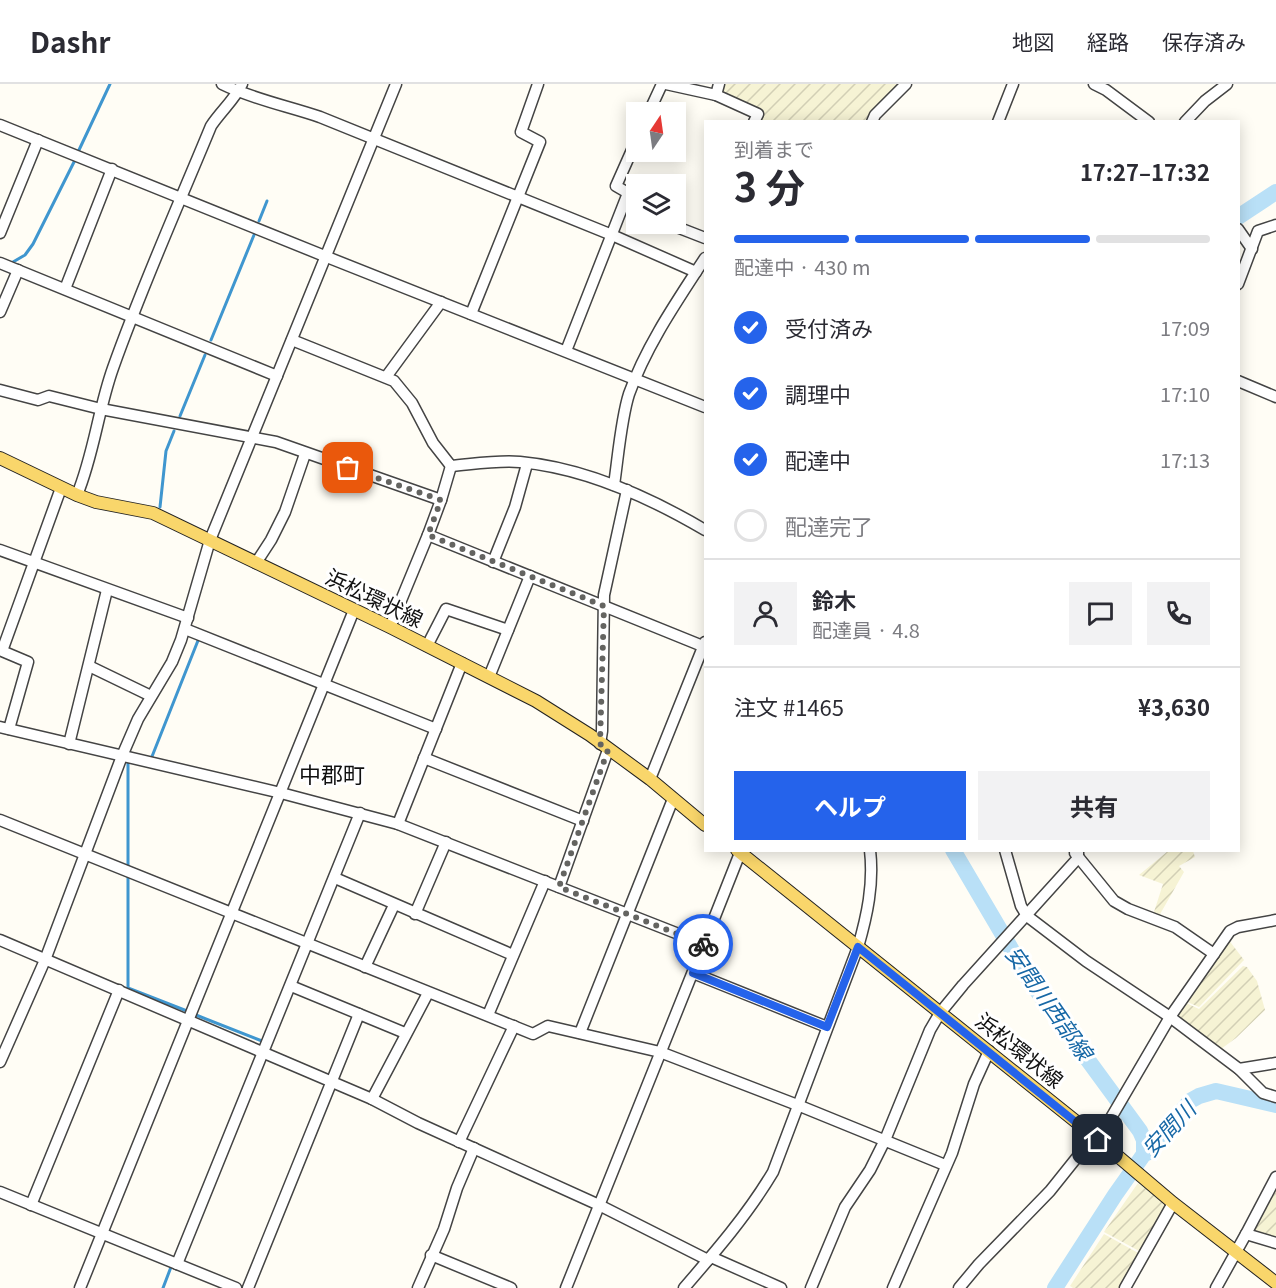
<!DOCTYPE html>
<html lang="ja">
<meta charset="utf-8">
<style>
:root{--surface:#fff;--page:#f2f2f3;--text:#2b2b33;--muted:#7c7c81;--line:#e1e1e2;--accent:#2563eb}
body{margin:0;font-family:Georgia,"Noto Sans JP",serif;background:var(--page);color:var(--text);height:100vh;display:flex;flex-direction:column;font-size:22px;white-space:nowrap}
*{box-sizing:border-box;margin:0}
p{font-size:20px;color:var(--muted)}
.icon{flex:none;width:33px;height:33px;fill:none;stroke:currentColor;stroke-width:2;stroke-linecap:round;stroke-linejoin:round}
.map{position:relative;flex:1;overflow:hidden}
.sheet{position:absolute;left:704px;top:36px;width:536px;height:732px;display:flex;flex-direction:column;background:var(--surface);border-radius:0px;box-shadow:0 3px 15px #0003}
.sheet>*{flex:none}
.needle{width:39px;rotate:13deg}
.controls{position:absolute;left:626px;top:18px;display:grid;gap:12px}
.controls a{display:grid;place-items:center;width:60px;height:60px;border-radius:0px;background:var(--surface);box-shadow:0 3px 15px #0003;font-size:30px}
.pin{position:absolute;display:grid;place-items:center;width:51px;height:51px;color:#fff;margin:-26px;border-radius:12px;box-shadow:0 3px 9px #0006}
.courier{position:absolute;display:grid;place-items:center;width:60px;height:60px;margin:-30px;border:4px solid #2563eb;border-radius:50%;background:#fff;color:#222;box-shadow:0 2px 8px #0007}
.overview em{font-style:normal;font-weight:700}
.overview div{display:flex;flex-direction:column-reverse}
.overview{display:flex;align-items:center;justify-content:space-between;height:102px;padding:0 30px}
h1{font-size:39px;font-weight:700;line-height:45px}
.bar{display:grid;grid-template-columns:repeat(4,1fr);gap:9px 6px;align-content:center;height:72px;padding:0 30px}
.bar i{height:8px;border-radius:4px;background:var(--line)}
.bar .active{background:var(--accent)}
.bar p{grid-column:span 4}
.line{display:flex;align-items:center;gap:15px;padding:0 30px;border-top:2px solid var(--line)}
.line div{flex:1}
.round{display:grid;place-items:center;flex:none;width:63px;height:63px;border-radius:0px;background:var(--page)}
ol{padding:0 30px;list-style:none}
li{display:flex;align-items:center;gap:18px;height:66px}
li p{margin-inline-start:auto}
li .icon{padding:6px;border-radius:50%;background:var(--accent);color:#fff;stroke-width:4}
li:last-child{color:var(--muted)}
li i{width:33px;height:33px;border:3px solid var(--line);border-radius:50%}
.cta{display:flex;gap:12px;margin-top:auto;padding:12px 30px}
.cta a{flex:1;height:69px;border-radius:0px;background:var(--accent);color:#fff;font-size:24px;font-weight:700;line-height:69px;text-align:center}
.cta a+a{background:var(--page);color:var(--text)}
header{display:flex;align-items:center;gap:36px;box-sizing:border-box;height:84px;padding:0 30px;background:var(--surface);border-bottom:2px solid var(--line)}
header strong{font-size:28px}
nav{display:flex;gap:33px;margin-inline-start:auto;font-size:21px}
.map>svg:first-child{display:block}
.farmland{fill:url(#farmland-furrows)}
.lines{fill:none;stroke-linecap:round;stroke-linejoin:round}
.stream{stroke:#3f96cf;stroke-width:3}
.river{stroke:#b9e0f7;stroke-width:16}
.minor-casing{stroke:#444;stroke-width:13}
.major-casing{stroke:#222;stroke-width:14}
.minor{stroke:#fff;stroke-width:10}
.major{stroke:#f9d66b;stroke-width:12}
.done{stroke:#646461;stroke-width:6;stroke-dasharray:0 10.8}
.route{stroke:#2563eb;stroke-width:8}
.labels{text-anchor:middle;stroke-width:6;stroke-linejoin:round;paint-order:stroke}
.street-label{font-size:21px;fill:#111;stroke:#fff}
.neighbourhood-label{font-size:22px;fill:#111;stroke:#fff}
.water-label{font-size:22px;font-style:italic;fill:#1768a6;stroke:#fff}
</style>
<header>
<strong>Dashr</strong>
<nav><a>地図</a><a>経路</a><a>保存済み</a></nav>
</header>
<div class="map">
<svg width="1276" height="1204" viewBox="0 0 1276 1204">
<defs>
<pattern id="farmland-furrows" width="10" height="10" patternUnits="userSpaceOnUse" patternTransform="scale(1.5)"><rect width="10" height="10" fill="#f6f3d4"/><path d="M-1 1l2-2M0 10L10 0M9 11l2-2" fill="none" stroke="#d2cfb5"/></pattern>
</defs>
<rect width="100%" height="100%" fill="#fffdf5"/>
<g class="farmland">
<path d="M 723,0 L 904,0 L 872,37 L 760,37 L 764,28 L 721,9 Z"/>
<path d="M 1168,767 L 1193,767 L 1195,773 L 1179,782 L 1184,788 L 1159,832 L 1153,831 L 1163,800 L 1139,791 Z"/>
<path d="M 1228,855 L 1244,876 L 1199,923 L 1185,917 Z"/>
<path d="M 1243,882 L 1247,883 L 1257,897 L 1265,926 L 1236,954 L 1221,965 L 1176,934 L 1184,918 L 1199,925 Z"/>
<path d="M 1138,1099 L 1166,1120 L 1141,1168 L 1104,1148 Z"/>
<path d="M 1276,1100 L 1276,1155 L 1251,1148 Z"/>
<path d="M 1104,1150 L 1140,1170 L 1121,1204 L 1073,1204 L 1070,1202 Z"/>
</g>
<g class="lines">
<g class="stream">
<path d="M 79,66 L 110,0"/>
<path d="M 259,137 L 267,117"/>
<path d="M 13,178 L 25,171 L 33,160 L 75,76"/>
<path d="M 211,256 L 254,151"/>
<path d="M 180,332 L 205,271"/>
<path d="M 160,423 L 166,367 L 174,347"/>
<path d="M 151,675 L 199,554"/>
<path d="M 128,782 L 128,679"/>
<path d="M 128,793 L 128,904 L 187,927"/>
<path d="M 196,931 L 262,957"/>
<path d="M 163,1204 L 171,1183"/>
</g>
<g class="river">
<path d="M 1238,133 L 1276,108"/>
<path d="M 953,766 L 1030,897 L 1140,1047 L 1144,1056 L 1144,1070"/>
<path d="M 1055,1204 L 1115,1111 L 1144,1070 L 1149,1068 L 1190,1017 L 1199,1012 L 1216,1007 L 1276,1021"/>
</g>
<g class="minor-casing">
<g id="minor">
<path d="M 222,0 C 252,15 288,22 320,33 L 612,151 L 696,188"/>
<path d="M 666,0 L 716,11"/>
<path d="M 719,0 L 716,11 L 758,30 L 754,38"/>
<path d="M 1094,0 L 1106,6 L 1149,38"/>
<path d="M 649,28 L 662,0"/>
<path d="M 872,38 L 875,31 L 906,0"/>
<path d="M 998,38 L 1013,0"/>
<path d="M 1185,38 L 1205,17 L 1227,0"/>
<path d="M 0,41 L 327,173 L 705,323"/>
<path d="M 669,140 L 705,154"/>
<path d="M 1238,145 L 1252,165"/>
<path d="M 0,149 L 38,56"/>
<path d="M 0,179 L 277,292"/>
<path d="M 1238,200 L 1258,147 L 1276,141"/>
<path d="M 65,205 L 112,85"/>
<path d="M 0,228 L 18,186"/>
<path d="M 471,230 L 540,58 L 521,48 L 538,0"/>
<path d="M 292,256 L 394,297 L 412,319 L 433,359 L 451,382 C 474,380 498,376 520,378 C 586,384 649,413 705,446"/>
<path d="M 566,267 L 628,109 L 616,102 L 636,57"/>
<path d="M 386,293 L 441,218"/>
<path d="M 1238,297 L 1276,313"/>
<path d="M 0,306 L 38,316 L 49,312 L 101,325 L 276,358 L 441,416"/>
<path d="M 451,382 L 441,416 L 428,451 L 705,563"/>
<path d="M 614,401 C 618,374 621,335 629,310 C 646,262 677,217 705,174"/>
<path d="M 77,411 C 94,370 98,326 113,284 C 142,202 178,122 211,42 C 221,27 235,15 242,0"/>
<path d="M 0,466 L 188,534"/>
<path d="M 493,478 L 515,423 L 527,380"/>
<path d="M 256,479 L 271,456 L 285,428 L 305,370"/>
<path d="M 390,543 L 428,451"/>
<path d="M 185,545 L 436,645"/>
<path d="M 427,562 L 446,525 L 508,546"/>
<path d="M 89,582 L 151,612"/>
<path d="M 489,593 L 530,492"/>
<path d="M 0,643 L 281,709 L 398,740 L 704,860 L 740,769"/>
<path d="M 9,645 L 28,578 L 2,567 L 61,404"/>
<path d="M 69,660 L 107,506"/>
<path d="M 600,660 L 602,647 L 604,511 L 627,406"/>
<path d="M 424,674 L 583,737"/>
<path d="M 650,695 L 705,558"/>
<path d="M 0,736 L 533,950 L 548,942 L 660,968 L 800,1022 L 945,1081"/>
<path d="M 398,740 L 462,579"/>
<path d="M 1005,766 L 1021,822 L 1027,832 L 1086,877 L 1170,933 L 1239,985 L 1263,1009 L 1276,1013"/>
<path d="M 1075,769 L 1114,817 L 1128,825 L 1175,843 L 1214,870"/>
<path d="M 335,794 L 513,871"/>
<path d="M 559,803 L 608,666"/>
<path d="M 415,830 L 446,758"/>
<path d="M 0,856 L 372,1015 L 418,1039 L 599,1121 L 708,1176"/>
<path d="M 365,883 L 394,821"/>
<path d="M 693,889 L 827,943"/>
<path d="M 291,902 L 359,930"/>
<path d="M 488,931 L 545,797"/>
<path d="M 580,949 L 673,715"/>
<path d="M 0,978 L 45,876 L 122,672 L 138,635 L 172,578 L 181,556 L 210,456 L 396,0"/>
<path d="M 1239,985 L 1276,979"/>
<path d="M 372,1015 L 428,909"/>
<path d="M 1098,1056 L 1170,933 L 1230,847 L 1238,843 L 1276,836"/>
<path d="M 459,1058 L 514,942"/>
<path d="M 0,1108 L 236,1204"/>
<path d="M 31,1121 L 119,906"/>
<path d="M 1246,1150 L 1276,1093"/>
<path d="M 431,1171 L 511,1204"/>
<path d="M 711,1173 L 781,1204"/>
<path d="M 177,1180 L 360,729"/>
<path d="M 80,1204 L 354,526"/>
<path d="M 248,1204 L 359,930 L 405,949"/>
<path d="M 418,1204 L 444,1145 L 457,1104 L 474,1064"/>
<path d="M 566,1204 L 704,860"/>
<path d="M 684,1204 C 716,1167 748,1130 773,1088 L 858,863 C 867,832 874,800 870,766"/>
<path d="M 811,1204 L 845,1123 L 870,1086 L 885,1056 L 930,946 L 940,929 L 963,901 L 1078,774 L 1078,766"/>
<path d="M 893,1204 L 952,1069 L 974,1000 L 989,967"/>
<path d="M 959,1204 L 979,1180 L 1050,1107 L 1094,1052"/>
<path d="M 1125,1204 L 1173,1119"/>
<path d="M 1216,1204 L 1246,1150 L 1276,1159"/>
</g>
</g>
<g class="major-casing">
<g id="major">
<path d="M 0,374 L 77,411 L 96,418 L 153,429 L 390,543 L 536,617 L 590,651 L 650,695 L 705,741"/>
<path d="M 737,766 L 1094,1052 L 1173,1119 L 1276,1199"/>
</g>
</g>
<use href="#minor" class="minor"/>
<use href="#major" class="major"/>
</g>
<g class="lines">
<path class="done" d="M 348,384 L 441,416 L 428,451 L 604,522 L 600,660 L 608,666 L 559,803 L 703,860"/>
<path class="route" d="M 703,860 L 693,889 L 827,943 L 858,863 L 1098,1056"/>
</g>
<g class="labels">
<g class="street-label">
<text transform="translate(374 515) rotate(26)" y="7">浜松環状線</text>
<text transform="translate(1019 967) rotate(39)" y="7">浜松環状線</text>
</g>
<g class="neighbourhood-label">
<text x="332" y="699">中郡町</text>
</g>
<g class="water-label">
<text transform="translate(1049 919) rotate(55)" y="8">安間川西部線</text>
<text transform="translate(1169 1045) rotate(-47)" y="8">安間川</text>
</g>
</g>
</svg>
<div class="controls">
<a><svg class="needle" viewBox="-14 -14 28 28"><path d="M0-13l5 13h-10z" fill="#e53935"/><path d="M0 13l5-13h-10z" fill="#7c7c81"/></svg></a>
<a><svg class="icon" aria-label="layers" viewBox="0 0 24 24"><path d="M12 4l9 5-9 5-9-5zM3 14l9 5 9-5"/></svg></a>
</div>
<div class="pin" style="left:348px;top:384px;background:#ea580c"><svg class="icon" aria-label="bag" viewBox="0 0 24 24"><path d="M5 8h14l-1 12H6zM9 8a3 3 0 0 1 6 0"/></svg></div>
<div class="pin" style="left:1098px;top:1056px;background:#1f2937"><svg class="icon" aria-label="home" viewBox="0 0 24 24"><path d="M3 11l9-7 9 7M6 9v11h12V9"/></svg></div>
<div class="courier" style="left:703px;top:860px"><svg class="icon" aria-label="bike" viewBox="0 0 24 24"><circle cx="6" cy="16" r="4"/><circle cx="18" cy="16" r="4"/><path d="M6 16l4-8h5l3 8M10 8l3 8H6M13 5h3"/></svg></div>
<section class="sheet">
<div class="overview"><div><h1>3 分</h1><p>到着まで</p></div><em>17:27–17:32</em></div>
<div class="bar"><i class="active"></i><i class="active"></i><i class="active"></i><i></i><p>配達中 · 430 m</p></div>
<ol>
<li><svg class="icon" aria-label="check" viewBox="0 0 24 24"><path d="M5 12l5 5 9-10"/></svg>受付済み<p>17:09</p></li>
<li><svg class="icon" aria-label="check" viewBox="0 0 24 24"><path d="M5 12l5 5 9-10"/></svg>調理中<p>17:10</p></li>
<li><svg class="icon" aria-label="check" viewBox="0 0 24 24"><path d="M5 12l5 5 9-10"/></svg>配達中<p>17:13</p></li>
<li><i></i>配達完了</li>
</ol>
<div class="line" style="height:108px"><a class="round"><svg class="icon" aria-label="person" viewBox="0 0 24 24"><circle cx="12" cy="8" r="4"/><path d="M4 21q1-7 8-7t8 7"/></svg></a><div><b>鈴木</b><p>配達員 · 4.8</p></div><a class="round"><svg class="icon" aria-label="chat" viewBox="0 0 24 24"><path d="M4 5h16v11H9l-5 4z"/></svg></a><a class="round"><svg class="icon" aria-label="phone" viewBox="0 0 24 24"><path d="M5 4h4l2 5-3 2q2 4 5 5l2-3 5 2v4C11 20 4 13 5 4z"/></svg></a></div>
<div class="line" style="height:78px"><div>注文 #1465</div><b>¥3,630</b></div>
<div class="cta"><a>ヘルプ</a><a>共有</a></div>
</section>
</div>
